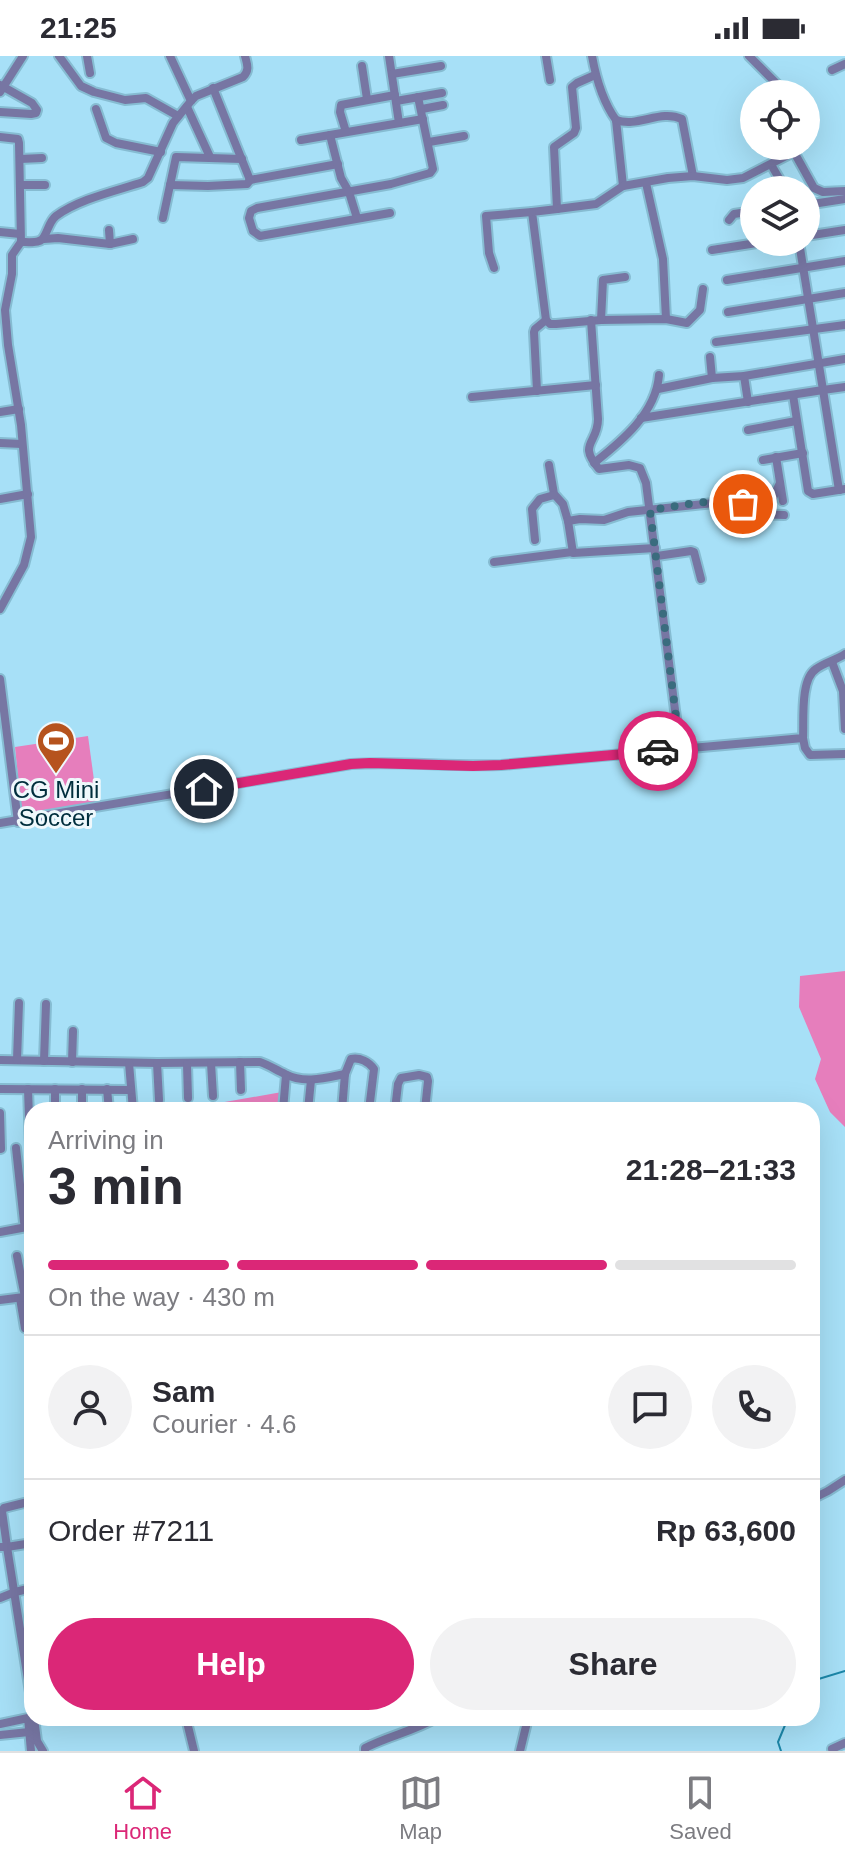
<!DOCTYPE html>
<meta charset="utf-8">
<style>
:root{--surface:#fff;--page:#f2f2f3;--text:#2b2b33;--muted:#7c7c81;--line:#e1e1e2;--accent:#db2777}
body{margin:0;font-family:Arial,sans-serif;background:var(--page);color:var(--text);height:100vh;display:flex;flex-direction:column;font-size:30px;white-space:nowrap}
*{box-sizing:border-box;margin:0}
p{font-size:26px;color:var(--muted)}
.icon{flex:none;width:44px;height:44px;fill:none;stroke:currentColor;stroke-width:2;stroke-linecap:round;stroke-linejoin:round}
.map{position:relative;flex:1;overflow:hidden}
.details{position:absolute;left:24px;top:1046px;width:796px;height:624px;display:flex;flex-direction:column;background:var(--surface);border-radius:24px;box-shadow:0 8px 32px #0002}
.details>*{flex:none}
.tools{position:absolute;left:740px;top:24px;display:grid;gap:16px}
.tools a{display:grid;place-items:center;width:80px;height:80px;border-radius:50%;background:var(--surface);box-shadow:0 8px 32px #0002;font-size:40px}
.pin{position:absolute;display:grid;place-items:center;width:68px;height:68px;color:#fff;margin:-34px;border:4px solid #fff;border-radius:50%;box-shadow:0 2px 8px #0007}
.courier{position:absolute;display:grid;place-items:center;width:80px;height:80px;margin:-40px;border:6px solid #db2777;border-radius:50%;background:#fff;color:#222;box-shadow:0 2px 10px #0007}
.headline em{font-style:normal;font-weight:600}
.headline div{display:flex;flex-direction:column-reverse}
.headline{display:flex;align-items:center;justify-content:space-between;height:136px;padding:0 24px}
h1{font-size:52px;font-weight:600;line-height:60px}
.bar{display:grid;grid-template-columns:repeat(4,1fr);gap:12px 8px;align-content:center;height:96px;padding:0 24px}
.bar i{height:10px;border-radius:6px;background:var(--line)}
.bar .active{background:var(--accent)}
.bar p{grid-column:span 4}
.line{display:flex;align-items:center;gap:20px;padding:0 24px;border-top:2px solid var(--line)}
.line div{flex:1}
.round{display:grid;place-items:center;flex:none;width:84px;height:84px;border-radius:42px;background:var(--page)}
.primary-button{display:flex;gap:16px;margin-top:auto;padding:16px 24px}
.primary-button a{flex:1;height:92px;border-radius:48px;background:var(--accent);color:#fff;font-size:32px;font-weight:600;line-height:92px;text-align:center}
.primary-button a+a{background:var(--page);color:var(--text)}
.status{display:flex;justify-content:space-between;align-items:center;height:56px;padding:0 40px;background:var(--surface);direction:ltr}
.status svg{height:22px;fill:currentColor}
.menu{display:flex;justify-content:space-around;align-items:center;height:112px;border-top:2px solid var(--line);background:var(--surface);font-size:22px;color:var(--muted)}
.menu a{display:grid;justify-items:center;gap:4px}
.menu .active{color:var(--accent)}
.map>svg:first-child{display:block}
.green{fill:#e67ebc}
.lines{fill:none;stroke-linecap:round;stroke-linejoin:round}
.stream{stroke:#1b87a9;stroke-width:2}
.minor-casing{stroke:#86bcd2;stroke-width:12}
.minor{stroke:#7776a3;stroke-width:8}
.done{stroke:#3a6c7e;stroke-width:8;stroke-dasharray:0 14.4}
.route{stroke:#db2777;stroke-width:10}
.labels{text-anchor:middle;stroke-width:6;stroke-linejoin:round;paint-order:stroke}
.poi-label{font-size:24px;fill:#002e3d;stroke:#eff8fc}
</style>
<div class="status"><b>21:25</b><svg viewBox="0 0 49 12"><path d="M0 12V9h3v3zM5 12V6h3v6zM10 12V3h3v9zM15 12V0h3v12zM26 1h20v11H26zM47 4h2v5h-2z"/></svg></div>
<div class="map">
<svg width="845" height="1695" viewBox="0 0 845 1695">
<rect width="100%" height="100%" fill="#a7e0f7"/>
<g class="green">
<path d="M 88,680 L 97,746 L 31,756 L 21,750 L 15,691 Z"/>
<path d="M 845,915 L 845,1071 L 830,1056 L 815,1023 L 821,1003 L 799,951 L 800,920 Z"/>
<path d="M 282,1036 L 280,1054 L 179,1054 Z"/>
</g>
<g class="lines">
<g class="stream">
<path d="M 812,1625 L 845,1615"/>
<path d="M 781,1695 L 778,1686 L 788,1662"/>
</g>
<g class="minor-casing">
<g id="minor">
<path d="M 59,0 L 81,30 L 94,36 L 125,44 L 146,42 L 178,60"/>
<path d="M 87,0 L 90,17"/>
<path d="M 170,0 L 191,45"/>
<path d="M 389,0 L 399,67"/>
<path d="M 546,0 L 550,24"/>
<path d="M 592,0 C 596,22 603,46 616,64 L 623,130"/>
<path d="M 749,0 L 787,38"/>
<path d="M 362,10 L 367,43"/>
<path d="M 832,14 L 845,8"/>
<path d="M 392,18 L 441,10"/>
<path d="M 595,19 L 577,27 L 572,31 L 576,72 L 574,77 L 554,91 L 557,153 L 532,156 L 546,264 L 550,268 L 556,268 L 601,264 L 666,263 L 687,267 L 700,254 L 703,233"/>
<path d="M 0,29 L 32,47 L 37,54 L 36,57 L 31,58 L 0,56"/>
<path d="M 213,32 L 250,124 L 338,108"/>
<path d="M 0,36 L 23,0"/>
<path d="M 396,45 L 442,37"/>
<path d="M 187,51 L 210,101"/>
<path d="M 96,53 L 106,82 L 116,87 L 161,96"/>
<path d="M 422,53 L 443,49"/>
<path d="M 616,64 C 638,72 660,53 682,63 L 693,120"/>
<path d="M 346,76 L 340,56 L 341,49 L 395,39"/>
<path d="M 330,79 L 341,122 L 349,136 L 357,162"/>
<path d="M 0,81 L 18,83 L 19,87 L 21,186"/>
<path d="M 301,84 L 423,63"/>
<path d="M 429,86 L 464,80"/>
<path d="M 799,90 L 794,96 L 814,132 L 823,136 L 845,135"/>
<path d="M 20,103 L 42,102"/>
<path d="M 773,112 L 786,134"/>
<path d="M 646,127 L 663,203 L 666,263"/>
<path d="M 21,129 L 45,129"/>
<path d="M 170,129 L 208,130 L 247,128 L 250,124"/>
<path d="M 806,149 L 845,143"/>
<path d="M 557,153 L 596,148 L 623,130 L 668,122 L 693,120 L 727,124 L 743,122 L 794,96"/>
<path d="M 390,157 L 260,180 L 253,175 L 249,162 L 251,155 L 257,152 L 391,128 L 430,117 L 433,113 L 418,41"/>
<path d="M 163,162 L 176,101 L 242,103"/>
<path d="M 729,164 L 734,158 L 754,155"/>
<path d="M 109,174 L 110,188"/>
<path d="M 0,176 L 20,178"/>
<path d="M 806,180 L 845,174"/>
<path d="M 44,183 L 58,182 L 110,188 L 133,183"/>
<path d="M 712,194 L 763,186"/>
<path d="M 494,212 L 489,197 L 486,160 L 532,156"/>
<path d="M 727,224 L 845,205"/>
<path d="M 728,256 L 845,237"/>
<path d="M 591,264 L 598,363 C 598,388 577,387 599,413 L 629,409 L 640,412 L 646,427 L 680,693"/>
<path d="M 601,264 L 603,224 L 625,221"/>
<path d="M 716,286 L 845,269"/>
<path d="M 710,301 L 712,322"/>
<path d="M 744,320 L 748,346"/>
<path d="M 658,333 L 712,322 L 744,320 L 845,303"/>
<path d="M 537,335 L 534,276 L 535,273 L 546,264"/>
<path d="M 793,339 L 808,435 L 813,438 L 845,433"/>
<path d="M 472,341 L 596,329"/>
<path d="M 0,356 L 19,353"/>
<path d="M 641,362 L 823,334 L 799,186"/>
<path d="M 748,374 L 796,365"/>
<path d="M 0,387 L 22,388"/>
<path d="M 776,401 L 783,445"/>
<path d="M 763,404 L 803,397"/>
<path d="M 594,407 C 622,385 656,357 659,319"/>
<path d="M 549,409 L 554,438 L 563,448 L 568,465 L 573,497 L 655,492"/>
<path d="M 839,434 L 823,334 L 845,331"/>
<path d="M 0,443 L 28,438"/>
<path d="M 772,444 L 780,427"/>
<path d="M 568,465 L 580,463 L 604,464 L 628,456 L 733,445 L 743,448 L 754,458 L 784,459"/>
<path d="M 535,484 L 532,453 L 540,443 L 554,439"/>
<path d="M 657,500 L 691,495 L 694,496 L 701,523"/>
<path d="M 494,506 L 572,496"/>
<path d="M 0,553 L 24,509 L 31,481 L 21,369 L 8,289 L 5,254 L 12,218 L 12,199 L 21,186 C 26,186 34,187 39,185 C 47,183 47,167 56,160 C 79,143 116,135 143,126 L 148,122 L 173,67 L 191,45 L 196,40 L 243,21 C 250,14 247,8 245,0"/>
<path d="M 832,606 L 843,635 L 845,673"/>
<path d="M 0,623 L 18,766"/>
<path d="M 803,682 L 805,692 L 810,699 L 845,698"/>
<path d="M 0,767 L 351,708 C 401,705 451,711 501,709 L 803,682 C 804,665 800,623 816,613 C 824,607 836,604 845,598"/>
<path d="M 0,1004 L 157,1007 L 260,1006 C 269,1009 276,1014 285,1018 C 304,1028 325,1022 345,1018"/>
<path d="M 17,1004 L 19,947"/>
<path d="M 44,1005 L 46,948"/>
<path d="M 72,1006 L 73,975"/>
<path d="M 240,1006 L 241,1034"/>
<path d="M 129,1007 L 133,1054"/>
<path d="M 157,1007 L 159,1044"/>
<path d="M 211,1007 L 213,1040"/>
<path d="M 187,1008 L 188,1042"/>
<path d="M 0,1033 L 131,1034"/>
<path d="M 28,1033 L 30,1090"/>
<path d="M 55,1033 L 55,1054"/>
<path d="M 82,1033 L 82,1054"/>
<path d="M 107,1033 L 109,1054"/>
<path d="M 283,1054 L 286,1019"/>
<path d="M 308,1054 L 311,1024"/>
<path d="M 342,1054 L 345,1018 L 351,1003 C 360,1001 369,1006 374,1013 L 369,1054"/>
<path d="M 395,1054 L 398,1028 L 401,1022 L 419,1019 L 427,1021 L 428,1025 L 425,1054"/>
<path d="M 0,1057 L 1,1093"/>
<path d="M 16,1092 L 24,1166"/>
<path d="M 0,1176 L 32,1170"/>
<path d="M 17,1200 L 25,1241"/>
<path d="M 20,1242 L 25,1272"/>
<path d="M 0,1244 L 32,1240"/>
<path d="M 812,1443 L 828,1435 L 845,1424"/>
<path d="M 32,1445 L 4,1452 L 2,1455 L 7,1491 L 32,1487"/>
<path d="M 0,1491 L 7,1491 L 32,1649"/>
<path d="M 0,1542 L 15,1536 L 32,1532"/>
<path d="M 34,1662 L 37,1685 L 43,1695"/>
<path d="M 186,1662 L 194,1695"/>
<path d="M 0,1668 L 28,1662 L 31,1695"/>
<path d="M 0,1679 L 29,1676"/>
<path d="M 832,1693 L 845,1687"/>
<path d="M 365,1695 L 365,1692 C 388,1680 414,1675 436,1662"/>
<path d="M 520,1695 L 528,1662"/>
</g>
</g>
<use href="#minor" class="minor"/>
</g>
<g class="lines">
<path class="done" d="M 658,695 L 680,693 L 650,454 C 674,451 722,440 743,448"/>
<path class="route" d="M 204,733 L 351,708 L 370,707 L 473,710 L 501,709 L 658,695"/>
</g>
<defs>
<g id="stadium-pin" transform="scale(2)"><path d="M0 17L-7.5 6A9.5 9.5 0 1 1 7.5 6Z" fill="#b6531d" stroke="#eff8fc"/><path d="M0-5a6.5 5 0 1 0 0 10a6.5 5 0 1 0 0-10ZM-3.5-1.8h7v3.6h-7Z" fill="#fff"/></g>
</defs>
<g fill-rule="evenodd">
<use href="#stadium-pin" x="56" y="685"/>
</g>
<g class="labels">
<g class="poi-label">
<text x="56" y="742">CG Mini<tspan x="56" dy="28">Soccer</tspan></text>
</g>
</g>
</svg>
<div class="tools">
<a><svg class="icon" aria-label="locate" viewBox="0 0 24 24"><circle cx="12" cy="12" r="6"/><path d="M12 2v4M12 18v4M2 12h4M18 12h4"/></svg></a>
<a><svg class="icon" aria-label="layers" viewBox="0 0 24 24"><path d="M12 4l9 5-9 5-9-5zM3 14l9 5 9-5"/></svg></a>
</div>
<div class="pin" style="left:743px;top:448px;background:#ea580c"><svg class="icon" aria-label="bag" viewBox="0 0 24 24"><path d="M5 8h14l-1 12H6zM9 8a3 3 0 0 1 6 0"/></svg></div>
<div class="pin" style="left:204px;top:733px;background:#1f2937"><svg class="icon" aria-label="home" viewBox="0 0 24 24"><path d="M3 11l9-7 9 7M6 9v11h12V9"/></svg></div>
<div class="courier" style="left:658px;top:695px"><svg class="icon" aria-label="car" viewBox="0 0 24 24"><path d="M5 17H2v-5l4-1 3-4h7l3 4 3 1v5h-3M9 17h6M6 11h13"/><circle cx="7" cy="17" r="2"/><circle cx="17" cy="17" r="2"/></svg></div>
<section class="details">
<div class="headline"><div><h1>3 min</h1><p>Arriving in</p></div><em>21:28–21:33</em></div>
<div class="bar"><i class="active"></i><i class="active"></i><i class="active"></i><i></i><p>On the way · 430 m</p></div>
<div class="line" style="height:144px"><a class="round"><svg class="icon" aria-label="person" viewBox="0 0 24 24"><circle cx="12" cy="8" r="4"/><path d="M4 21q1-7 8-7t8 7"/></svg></a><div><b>Sam</b><p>Courier · 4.6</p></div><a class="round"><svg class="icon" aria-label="chat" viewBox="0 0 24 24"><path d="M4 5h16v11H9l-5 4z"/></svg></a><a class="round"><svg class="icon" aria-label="phone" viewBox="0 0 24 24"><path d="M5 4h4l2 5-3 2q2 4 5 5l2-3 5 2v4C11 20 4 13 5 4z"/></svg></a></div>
<div class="line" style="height:104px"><div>Order #7211</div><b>Rp 63,600</b></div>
<div class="primary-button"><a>Help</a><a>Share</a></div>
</section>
</div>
<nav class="menu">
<a class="active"><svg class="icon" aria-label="home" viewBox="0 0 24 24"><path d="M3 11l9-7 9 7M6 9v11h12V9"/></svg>Home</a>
<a><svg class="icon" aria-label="map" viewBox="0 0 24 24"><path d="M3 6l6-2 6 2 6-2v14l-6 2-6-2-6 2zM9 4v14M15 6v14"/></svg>Map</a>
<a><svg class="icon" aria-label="saved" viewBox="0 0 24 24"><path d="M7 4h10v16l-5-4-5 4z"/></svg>Saved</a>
</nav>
